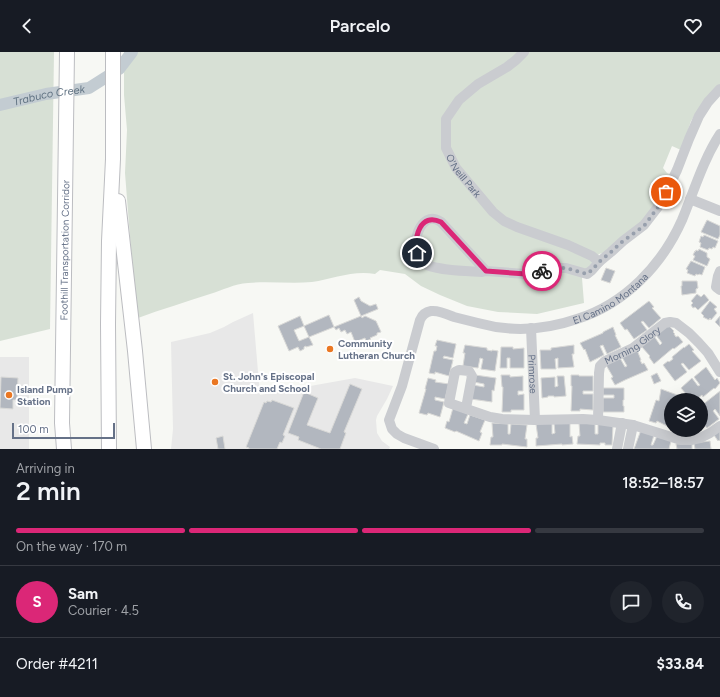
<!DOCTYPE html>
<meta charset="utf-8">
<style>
:root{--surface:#171b24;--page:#20242c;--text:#f1f3f6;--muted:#9ea1a6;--line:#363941;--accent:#db2777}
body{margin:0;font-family:Figtree,sans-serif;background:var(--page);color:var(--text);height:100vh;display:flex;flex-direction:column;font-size:15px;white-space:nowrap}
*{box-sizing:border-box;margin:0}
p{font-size:13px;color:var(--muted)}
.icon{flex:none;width:22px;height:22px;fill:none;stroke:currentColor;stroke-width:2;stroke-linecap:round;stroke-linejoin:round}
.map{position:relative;height:397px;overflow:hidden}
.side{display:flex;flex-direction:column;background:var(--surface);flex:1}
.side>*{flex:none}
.buttons{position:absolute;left:664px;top:341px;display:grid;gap:8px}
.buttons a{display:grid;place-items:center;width:44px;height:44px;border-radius:50%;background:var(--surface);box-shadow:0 4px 16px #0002;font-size:20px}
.scale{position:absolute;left:12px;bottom:10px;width:103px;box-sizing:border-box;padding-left:4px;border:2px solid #657187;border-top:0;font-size:11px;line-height:14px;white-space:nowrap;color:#657187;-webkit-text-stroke:3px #fff;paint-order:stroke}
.pin{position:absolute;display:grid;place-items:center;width:34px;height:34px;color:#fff;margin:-17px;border:2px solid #fff;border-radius:50%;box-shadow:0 1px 4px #0007}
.courier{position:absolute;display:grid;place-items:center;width:40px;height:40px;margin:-20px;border:3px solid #db2777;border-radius:50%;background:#fff;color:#222;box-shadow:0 1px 5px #0007}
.summary em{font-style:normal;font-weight:600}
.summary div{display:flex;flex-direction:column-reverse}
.summary{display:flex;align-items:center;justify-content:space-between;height:68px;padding:0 16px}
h1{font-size:26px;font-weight:600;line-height:30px}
.bar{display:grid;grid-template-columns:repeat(4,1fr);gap:6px 4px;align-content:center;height:48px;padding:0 16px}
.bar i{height:5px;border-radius:3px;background:var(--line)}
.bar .current{background:var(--accent)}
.bar p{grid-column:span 4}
.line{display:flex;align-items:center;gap:10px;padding:0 16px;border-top:1px solid var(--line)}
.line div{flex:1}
.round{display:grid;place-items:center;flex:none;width:42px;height:42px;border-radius:21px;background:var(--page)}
header{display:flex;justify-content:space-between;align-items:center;height:52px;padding:0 16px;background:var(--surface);font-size:18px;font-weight:600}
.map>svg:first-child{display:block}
.built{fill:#e8e8e8}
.green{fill:#d7e0d5}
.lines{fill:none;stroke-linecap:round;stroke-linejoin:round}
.river{stroke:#c3ccd2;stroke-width:12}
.building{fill:#b2b7bf;stroke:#d9d9d7}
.highway-casing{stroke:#bcbdc1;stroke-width:16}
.minor{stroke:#caccd0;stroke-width:10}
.highway{stroke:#fff;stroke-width:14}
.done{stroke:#98a0ad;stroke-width:4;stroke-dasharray:0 7.2}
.route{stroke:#db2777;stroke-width:5}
.poi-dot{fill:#ea7722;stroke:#fff;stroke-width:1.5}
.labels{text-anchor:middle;stroke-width:4;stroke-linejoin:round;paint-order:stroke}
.street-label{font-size:10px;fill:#657187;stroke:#fff}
.poi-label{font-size:10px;font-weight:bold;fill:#657187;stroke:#fff;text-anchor:start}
.water-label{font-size:11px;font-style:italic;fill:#617383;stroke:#fff}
</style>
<header><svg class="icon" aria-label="back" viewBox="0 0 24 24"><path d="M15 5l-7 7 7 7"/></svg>Parcelo<svg class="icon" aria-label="heart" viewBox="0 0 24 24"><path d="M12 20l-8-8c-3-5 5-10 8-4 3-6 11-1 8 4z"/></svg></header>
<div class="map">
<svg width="720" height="397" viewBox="0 0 720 397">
<rect width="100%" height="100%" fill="#f7f8f4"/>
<g class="built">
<path d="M 253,261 L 260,343 L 355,326 L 393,334 L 387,347 L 377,364 L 376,368 L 377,381 L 382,389 L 390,395 L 389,397 L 171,397 L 173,377 L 171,290 L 210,281 L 224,275 L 233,270 Z"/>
<rect x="0" y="305" width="29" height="92"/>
</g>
<g class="green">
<path d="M 0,0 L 54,0 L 50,277 L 0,289 Z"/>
<path d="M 124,0 L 720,0 L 720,32 L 700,55 L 691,69 L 681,98 L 672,94 L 663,116 L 667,121 L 672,123 L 659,147 L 639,173 L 607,200 L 599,202 L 587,217 L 582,226 L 584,251 L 537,262 L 498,260 L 467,254 L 440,243 L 421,234 L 405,222 L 380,218 L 375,222 C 353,218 333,227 312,230 C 291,232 269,229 248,231 C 234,232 223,238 210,242 C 186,250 162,257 138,266 L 131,198 L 125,121 L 127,78 L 124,43 Z"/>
</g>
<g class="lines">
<path class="river" id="s1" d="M 0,53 L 46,42 L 89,36 L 119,17 L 132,0"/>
</g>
<g class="building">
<path d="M 707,168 L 720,174 L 720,183 L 718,187 L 701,180 Z"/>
<path d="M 704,183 L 718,189 L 715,196 L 713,195 L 712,197 L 709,196 L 708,198 L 700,195 L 701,191 L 699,190 L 701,184 L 703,185 Z"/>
<path d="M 699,197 L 707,201 L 707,205 L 710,207 L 707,214 L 693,208 L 695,204 L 693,203 L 695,199 L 695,200 L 696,198 L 698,199 Z"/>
<path d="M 691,209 L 705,215 L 702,223 L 699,222 L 698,223 L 696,222 L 695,224 L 687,221 L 688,218 L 686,217 Z"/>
<path d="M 606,216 L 615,219 L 610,231 L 601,228 Z"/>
<path d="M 682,229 L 697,229 L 698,236 L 696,237 L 696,241 L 682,243 L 681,234 L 682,234 Z"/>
<path d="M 697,242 L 701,245 L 704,242 L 709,248 L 698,258 L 695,255 L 693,256 L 691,253 L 693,251 L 691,249 Z"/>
<path d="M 359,245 L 361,249 L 370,254 L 376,252 L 378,257 L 361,264 L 354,248 Z"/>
<path d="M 649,249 L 654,255 L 652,256 L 661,266 L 649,276 L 643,269 L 641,270 L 647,278 L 634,287 L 627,277 L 625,278 L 620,271 Z"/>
<path d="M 710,249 L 717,255 L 714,257 L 717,261 L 711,268 L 710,266 L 709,268 L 703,265 L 704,264 L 701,261 Z"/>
<path d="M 329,263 L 334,275 L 309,285 L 304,274 Z"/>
<path d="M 300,264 L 304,274 L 294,278 L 299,289 L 309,285 L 313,293 L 306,295 L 306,294 L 304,295 L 304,297 L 300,299 L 298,295 L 289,299 L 278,274 Z"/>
<path d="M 361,264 L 362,266 L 365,264 L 376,269 L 381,280 L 377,281 L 377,283 L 370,286 L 371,287 L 366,289 L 365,286 L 355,290 L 351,280 L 347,282 L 345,278 L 341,280 L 339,276 L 336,278 L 334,275 Z"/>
<path d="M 720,264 L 720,275 L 715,270 Z"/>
<path d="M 668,273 L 674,279 L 673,280 L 675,282 L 674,282 L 676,285 L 678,284 L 683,290 L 674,297 L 673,296 L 654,312 L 649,305 L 650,304 L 641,294 L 654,284 L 660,293 L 662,291 L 656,283 Z"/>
<path d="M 613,275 L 616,283 L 615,283 L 621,295 L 607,302 L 603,293 L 600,294 L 604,303 L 590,310 L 585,297 L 584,298 L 580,291 L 603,281 L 603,280 Z"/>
<path d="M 437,288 L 456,292 L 453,306 L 444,304 L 443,306 L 453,308 L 449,324 L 435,320 L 435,322 L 429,321 L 434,299 L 436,299 L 437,294 L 435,294 Z"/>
<path d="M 689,292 L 694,298 L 692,299 L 701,309 L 689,318 L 683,311 L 681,312 L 687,320 L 675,329 L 663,313 L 668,309 L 669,310 L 673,307 L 672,305 L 684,295 L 684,296 Z"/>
<path d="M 465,293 L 487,296 L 487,298 L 492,299 L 492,298 L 498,299 L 495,319 L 481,317 L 483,307 L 480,306 L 478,316 L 463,314 L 465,301 L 463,301 Z"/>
<path d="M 574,293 L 574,302 L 572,302 L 574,315 L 558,316 L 558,306 L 555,307 L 556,317 L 541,317 L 540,298 L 551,298 L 551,296 Z"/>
<path d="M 501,295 L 513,295 L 513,297 L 524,296 L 524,316 L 510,316 L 510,306 L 507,306 L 507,316 L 500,316 Z"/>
<path d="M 637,298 L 641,308 L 640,308 L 642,312 L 644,311 L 648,318 L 625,328 L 615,333 L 611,326 L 613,325 L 606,313 L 620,306 L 625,315 L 627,314 L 622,305 Z"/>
<path d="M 706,315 L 715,328 L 717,326 L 720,331 L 715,337 L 714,336 L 703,345 L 702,343 L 698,346 L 699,347 L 697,348 L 691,348 L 681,336 L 692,326 L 698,334 L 700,333 L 694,325 Z"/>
<path d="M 657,321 L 661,329 L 654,332 L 651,324 Z"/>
<path d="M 475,323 L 496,326 L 494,339 L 492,338 L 492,350 L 471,347 L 473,333 L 484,335 L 484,332 L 474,330 Z"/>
<path d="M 501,323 L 510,323 L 510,325 L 523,324 L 523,339 L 518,339 L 518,343 L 524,342 L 524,358 L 511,358 L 511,360 L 502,360 L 503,335 L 502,335 Z"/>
<path d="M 571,323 L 579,323 L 579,324 L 593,324 L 593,339 L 583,339 L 583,342 L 593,342 L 593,358 L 580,357 L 580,359 L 571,359 L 572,334 L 571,334 Z"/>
<path d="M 557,324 L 564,324 L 566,344 L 554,345 L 554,344 L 548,344 L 548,345 L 542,346 L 541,326 L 555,325 L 555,335 L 558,334 Z"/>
<path d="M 1,325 L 18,326 L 17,348 L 13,348 L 13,357 L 0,356 Z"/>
<path d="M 428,326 L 436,328 L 435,330 L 449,332 L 445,347 L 435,345 L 435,348 L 444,350 L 440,365 L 428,361 L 427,363 L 419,361 L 426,337 L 425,337 Z"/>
<path d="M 350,332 L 362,337 L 344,380 L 346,381 L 340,397 L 321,397 L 298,388 L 299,385 L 288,381 L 304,340 L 318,346 L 307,373 L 330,381 Z"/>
<path d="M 603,336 L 624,336 L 624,348 L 623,348 L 623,354 L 624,354 L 624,360 L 603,360 L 603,346 L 614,346 L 614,343 L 603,343 Z"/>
<path d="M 661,337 L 680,344 L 678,348 L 671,348 L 671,356 L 666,354 L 665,357 L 671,359 L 671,369 L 669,375 L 657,369 L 656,371 L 649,369 L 656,348 L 659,349 Z"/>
<path d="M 720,339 L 720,364 L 715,357 L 713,359 L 719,367 L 707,376 L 703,371 L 704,370 L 701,367 L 701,354 Z"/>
<path d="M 272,348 L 294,356 L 283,383 L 285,384 L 282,391 L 280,390 L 277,397 L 249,397 L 249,396 L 246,395 L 264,350 L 266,351 L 267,349 L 271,350 Z"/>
<path d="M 453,356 L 468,362 L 464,371 L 467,372 L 470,363 L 485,368 L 480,380 L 482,381 L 479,389 L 456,379 L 455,380 L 445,376 L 447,369 L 449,370 Z"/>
<path d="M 492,371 L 508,372 L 508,382 L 510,382 L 511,372 L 527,373 L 525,387 L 527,387 L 527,395 L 502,392 L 502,393 L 490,393 L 491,385 L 493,385 Z"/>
<path d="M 552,371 L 552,382 L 555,381 L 554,371 L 570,371 L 570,385 L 572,384 L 573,392 L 562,393 L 562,392 L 536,394 L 536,386 L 538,386 L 536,372 Z"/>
<path d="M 579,371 L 595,372 L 595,382 L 598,382 L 598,372 L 613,373 L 612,393 L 605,393 L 605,391 L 600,391 L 600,393 L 577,392 L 578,384 L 580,384 Z"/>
<path d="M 641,378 L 654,383 L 651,393 L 653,393 L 657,384 L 671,389 L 669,397 L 634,397 Z"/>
<path d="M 720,378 L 720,389 L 719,388 L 718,389 L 714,383 Z"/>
<path d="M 223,384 L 225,397 L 218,397 L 216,386 Z"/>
<path d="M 710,389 L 711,397 L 695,397 L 694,391 Z"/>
<path d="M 692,391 L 692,397 L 677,397 L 676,392 Z"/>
</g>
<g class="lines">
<g class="highway-casing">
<g id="highway">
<path d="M 118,149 L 135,299 L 144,397"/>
<path id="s6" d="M 64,397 L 62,371 L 67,0"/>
<path d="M 109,397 L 108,272 L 109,189 L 113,107 L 113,0"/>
</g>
</g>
<g class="minor">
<path id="s2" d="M 524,0 L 516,8 L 507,15 L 478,32 L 459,48 L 446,67 L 446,96 L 456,116 L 493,160 L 504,169 L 517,175 L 568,193 L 592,204 L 599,210"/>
<path d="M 690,147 L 720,159"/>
<path d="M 486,219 L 441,170 C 438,168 434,166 430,167 C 413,172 411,207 427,213 C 443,219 465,219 482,220 L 486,219 L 526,222 L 558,216 L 566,216 L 587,222 L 592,218 L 599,210 L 611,200 L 623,189 L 644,173 L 661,151 L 677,118 L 689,87 L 699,64 L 708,50 L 720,37"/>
<path d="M 720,219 L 718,224 L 716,235 L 720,238"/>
<path id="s3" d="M 531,276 L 535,368"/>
<path d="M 466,356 L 472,324 L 469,319 L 459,318 L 455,320 L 449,351 L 490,365 L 502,367 L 535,368 L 583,367 L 598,368 L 633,373 L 681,388 L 691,388 L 700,386 L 710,381 L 720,374"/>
<path id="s4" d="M 598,368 L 599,321 L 600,314 L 605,309 L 633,296 L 665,271 L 670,270 L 676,271 L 689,281 L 699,291 L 708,301 L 720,320"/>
<path id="s5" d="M 434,397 L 404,386 L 397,382 L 392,377 L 389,368 L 402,334 L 420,268 C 422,263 425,260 431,259 C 439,258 447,262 454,265 C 462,267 470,269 478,271 C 510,280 545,278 577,267 C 625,252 662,213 682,168 C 694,139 703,108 720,82"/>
<path d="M 617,397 L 622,371"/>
<path d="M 628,397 L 633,373"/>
</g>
<use href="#highway" class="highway"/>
</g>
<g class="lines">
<path class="done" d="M 542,219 L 558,216 L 566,216 L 587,222 L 592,218 L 599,210 L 611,200 L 623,189 L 644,174 L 661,151 L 666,140"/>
<path class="route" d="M 417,201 C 414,185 420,160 441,170 L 486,219 L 526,222 L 542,219"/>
</g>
<g class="poi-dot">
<circle cx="330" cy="297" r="4"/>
<circle cx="215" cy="330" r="4"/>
<circle cx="9" cy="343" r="4"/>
</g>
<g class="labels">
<g class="street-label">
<text dy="4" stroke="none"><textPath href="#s2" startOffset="166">O'Neill Park</textPath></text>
<text dy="4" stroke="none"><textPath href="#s6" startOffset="199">Foothill Transportation Corridor</textPath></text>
<text dy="4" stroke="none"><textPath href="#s5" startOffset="365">El Camino Montana</textPath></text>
<text dy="4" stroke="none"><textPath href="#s4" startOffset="93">Morning Glory</textPath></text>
<text dy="4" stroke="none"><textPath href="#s3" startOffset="46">Primrose</textPath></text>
</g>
<g class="poi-label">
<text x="338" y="295">Community<tspan x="338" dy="12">Lutheran Church</tspan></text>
<text x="223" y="328">St. John's Episcopal<tspan x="223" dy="12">Church and School</tspan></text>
<text x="17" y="341">Island Pump<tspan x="17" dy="12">Station</tspan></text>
</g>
<g class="water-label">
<text dy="4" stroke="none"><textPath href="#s1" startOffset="50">Trabuco Creek</textPath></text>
</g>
</g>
</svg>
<div class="buttons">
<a><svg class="icon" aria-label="layers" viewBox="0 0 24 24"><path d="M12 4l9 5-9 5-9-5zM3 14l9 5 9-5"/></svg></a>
</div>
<div class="scale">100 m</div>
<div class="pin" style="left:666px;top:140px;background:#ea580c"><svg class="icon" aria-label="bag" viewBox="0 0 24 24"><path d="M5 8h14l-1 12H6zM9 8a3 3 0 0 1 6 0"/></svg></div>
<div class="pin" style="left:417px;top:201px;background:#1f2937"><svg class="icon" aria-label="home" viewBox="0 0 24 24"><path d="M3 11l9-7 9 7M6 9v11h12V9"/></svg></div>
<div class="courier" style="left:542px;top:219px"><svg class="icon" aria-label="bike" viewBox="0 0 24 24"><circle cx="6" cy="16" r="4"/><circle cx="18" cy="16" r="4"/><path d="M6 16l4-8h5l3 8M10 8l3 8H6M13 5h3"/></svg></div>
</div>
<section class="side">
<div class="summary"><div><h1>2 min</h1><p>Arriving in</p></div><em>18:52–18:57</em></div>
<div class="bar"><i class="current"></i><i class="current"></i><i class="current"></i><i></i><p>On the way · 170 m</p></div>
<div class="line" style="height:72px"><b class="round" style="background:var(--accent);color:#fff">S</b><div><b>Sam</b><p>Courier · 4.5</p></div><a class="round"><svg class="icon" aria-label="chat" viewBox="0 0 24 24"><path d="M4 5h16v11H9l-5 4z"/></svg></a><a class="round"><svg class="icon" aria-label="phone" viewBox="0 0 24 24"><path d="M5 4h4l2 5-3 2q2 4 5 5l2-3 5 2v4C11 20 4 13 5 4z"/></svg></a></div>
<div class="line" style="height:52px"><div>Order #4211</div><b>$33.84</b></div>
</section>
